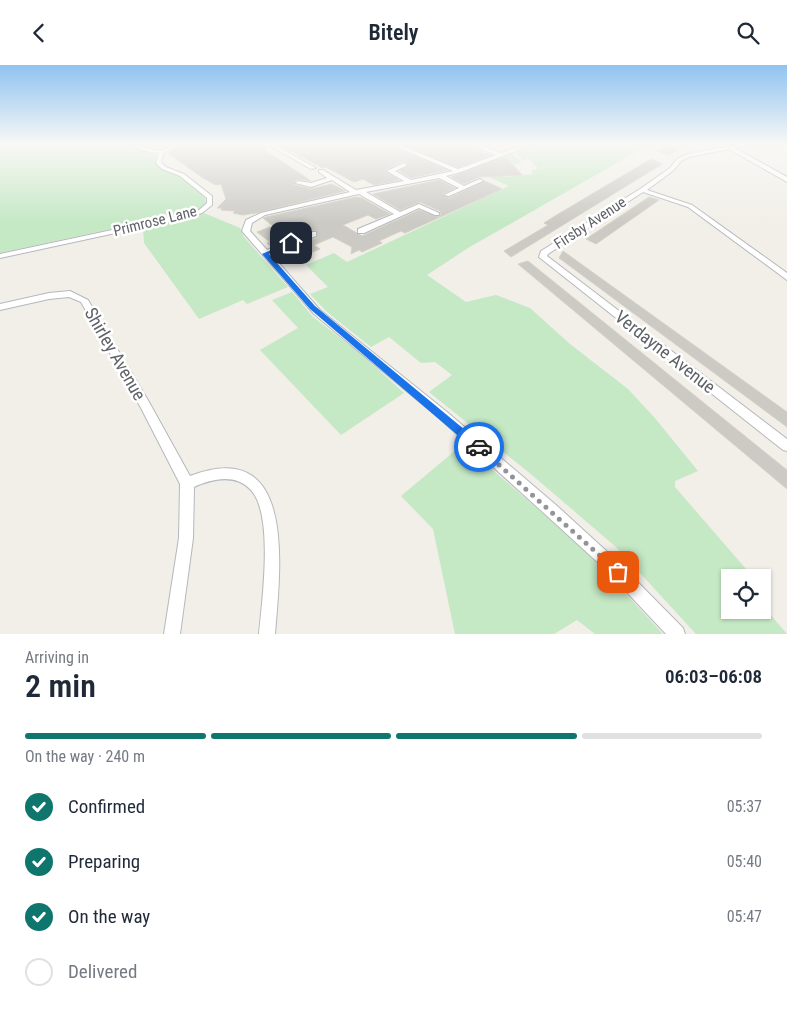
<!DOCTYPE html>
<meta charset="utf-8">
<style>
:root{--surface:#fff;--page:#f2f2f3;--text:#1f2937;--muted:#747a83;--line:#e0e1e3;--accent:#0f766e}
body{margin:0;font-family:"Roboto Condensed",sans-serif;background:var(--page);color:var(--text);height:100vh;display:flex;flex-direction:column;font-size:19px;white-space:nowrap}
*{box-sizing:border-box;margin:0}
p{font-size:16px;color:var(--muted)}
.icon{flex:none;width:28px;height:28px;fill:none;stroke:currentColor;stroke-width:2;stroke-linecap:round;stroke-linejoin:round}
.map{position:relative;height:569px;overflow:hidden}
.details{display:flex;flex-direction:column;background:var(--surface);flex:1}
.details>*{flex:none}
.buttons{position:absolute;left:721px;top:504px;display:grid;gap:10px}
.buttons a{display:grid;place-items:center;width:50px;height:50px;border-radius:0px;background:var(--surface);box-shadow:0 1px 4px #0004;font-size:25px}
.pin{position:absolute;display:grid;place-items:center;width:42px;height:42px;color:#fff;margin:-21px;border-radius:10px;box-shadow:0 2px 8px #0006}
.courier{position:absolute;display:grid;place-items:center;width:50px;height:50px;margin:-25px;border:4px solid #1a73e8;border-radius:50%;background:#fff;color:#222;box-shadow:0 1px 6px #0007}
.head em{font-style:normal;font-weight:600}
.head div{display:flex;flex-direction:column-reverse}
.head{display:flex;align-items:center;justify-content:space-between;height:85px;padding:0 25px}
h1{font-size:32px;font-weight:600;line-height:38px}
.bar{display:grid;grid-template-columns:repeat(4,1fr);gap:8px 5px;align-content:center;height:60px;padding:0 25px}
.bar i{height:6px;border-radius:4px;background:var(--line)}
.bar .selected{background:var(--accent)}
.bar p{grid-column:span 4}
ol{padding:0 25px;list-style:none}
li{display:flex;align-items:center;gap:15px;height:55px}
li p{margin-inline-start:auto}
li .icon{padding:5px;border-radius:50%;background:var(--accent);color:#fff;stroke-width:4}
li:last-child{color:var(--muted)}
li i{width:28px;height:28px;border:2px solid var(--line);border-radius:50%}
header{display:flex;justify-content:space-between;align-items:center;height:65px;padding:0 25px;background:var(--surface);font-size:22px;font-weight:600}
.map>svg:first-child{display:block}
.green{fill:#c5e8c5}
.building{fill:#cccac5;stroke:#d6d1c6}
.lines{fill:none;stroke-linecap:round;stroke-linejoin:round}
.minor-casing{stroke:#b5b8bc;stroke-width:2}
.minor{fill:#fff;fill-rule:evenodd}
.route{fill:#1a73e8}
.done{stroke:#929495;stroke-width:5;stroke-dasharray:0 9}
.labels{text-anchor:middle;stroke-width:5;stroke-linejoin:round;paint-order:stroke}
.far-street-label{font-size:15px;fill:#5f6368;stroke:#fff}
.street-label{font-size:18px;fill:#5f6368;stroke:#fff}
</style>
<header><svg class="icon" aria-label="back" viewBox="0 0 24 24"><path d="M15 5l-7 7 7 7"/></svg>Bitely<svg class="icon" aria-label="search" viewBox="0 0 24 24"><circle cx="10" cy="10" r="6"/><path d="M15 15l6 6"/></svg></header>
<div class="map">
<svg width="787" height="569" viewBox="0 0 787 569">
<rect width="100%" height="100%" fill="#f1efe8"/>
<g class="green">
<path d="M 0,79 L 126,79 L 156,90 L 155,97 L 157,101 L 180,112 L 205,133 L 206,138 L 196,147 L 159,156 L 157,154 L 0,188 Z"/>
<path d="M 536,79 L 650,79 L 468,183 L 427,210 L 466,237 L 496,230 L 530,243 L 570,279 L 628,324 L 654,352 L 698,406 L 675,416 L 675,422 L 753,512 L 730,512 L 730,545 L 762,545 L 763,541 L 787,569 L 696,569 L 616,482 L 532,410 L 429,327 L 452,310 L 435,297 L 421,298 L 389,272 L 371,282 L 327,247 L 310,229 L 328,222 L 306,200 L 334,188 L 347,197 L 509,121 L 489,112 L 495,109 L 476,101 L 512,88 L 522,98 L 514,99 L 508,93 L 499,93 L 501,108 L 504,112 L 533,109 L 531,106 L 538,103 L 529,94 L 523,95 L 515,87 Z"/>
<path d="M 204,148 L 240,163 L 244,172 L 288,222 L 247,239 L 243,235 L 199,254 L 144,178 L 143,163 Z"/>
<path d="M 292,227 L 313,252 L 360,288 L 404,328 L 341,370 L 260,285 L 298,263 L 272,235 Z"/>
<path d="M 463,379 L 588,488 L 663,569 L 595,569 L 577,555 L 554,569 L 455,569 L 433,464 L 401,431 Z"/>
</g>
<g class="building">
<path d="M 182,79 L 265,79 L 267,81 L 265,85 L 311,116 L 297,114 L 293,118 L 295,120 L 311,124 L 332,119 L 345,126 L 256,148 L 243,150 L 233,148 L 235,146 L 221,145 L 222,143 L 217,143 L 226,134 L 221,119 L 216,120 L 203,113 L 168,88 Z"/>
<path d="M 277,79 L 391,79 L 392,82 L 447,105 L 411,113 L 399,106 L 408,101 L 408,98 L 403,96 L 385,105 L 399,115 L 374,120 L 363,114 L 354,117 L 326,102 L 323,103 Z"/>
<path d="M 402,79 L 470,79 L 471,82 L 491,90 L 458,102 Z"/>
<path d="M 668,80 L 679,84 L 668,90 L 656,86 Z"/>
<path d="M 506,92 L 522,110 L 479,112 L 464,119 L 451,112 Z"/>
<path d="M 651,94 L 662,99 L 511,192 L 504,186 L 548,160 L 544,158 L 555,151 Z"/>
<path d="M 439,115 L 455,123 L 442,129 L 449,133 L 485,116 L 502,124 L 405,168 L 401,166 L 379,176 L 382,178 L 362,187 L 359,185 L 351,189 L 352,182 L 333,172 L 314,180 L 320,184 L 303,191 L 301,190 L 286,194 L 278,188 L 317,173 L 317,166 L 309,165 L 271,181 L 267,178 L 270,177 L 257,167 L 273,161 L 263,153 L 266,152 L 356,132 L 362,133 L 390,149 L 376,154 L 368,150 L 343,160 L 362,171 L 419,145 L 439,152 L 441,150 L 440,146 L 420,137 L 400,145 L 373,129 Z"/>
<path d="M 649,132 L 659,135 L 596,179 L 586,174 Z"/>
<path d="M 563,186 L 787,347 L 787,362 L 559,193 Z"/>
<path d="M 528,196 L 787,405 L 787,424 L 518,199 Z"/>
</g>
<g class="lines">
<g class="minor-casing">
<g id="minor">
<path d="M 129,79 C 140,78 150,87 161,85 C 168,84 173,79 180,79 L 164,88 L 161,97 L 166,102 L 184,109 L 212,131 L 212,140 L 202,148 L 185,153 L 0,193 L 0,189 L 182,150 L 198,146 L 207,138 L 207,133 L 180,111 L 162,104 L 156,98 L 159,88 L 148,87 Z"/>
<path d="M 267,79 L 273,79 L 316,103 L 311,104 Z"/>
<path d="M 393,79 L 398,79 L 458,104 L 496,90 L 472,80 L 472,79 L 477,79 L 501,88 L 527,79 L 534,79 L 461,107 L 446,111 L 464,121 L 480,114 L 483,116 L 449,131 L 444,130 L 459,123 L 439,113 L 366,127 L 400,147 L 419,139 L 439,148 L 439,150 L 435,150 L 419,143 L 364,168 L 358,168 L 358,164 L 394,149 L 359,129 L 265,150 L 252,158 L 250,166 L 267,185 L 310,167 L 316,167 L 316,171 L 271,189 L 320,245 L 447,347 L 556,440 L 614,493 L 683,563 L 685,569 L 666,569 L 604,503 L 546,450 L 439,353 L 314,249 L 242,166 L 246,155 L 261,148 L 350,127 L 332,115 L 311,122 L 295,118 L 298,116 L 311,118 L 327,113 L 319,107 L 319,105 L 323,105 L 356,125 L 404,116 L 387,106 L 404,98 L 407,100 L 406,101 L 395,106 L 411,115 L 453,106 L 393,80 Z"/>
<path d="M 741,79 L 750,79 L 735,83 L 787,112 L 787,117 L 729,84 L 689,92 L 681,96 L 674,105 L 647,125 L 692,140 L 787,208 L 787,215 L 688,142 L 643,127 L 548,189 L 547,191 L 787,374 L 787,386 L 783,385 L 539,192 L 541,186 L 640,124 L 670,103 L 677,94 L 687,89 Z"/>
<path d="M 70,226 L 88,235 L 149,337 L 190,411 C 298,369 280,506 275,569 L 259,569 C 262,536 274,450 251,425 C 235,408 212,414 194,422 L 193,473 L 180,569 L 164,569 L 179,473 L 180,419 L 141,343 L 81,237 L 69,232 L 49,234 L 0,245 L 0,239 L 49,228 Z"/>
</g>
</g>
<use href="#minor" class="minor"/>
</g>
<linearGradient id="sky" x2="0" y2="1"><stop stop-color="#8fc3f1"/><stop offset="0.5" stop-color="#f9f8f5"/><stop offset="1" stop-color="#f9f8f5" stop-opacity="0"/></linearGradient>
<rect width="787" height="158" fill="url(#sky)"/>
<path class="route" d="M 289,177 L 294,178 L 269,189 L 315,241 L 482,379 L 482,385 L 475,385 L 310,244 L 262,189 Z"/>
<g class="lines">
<path class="done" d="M 479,382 L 618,507"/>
</g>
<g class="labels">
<g class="far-street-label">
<text transform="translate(155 156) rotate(-14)" y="5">Primrose Lane</text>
<text transform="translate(590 158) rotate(-33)" y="5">Firsby Avenue</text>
</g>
<g class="street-label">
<text transform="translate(665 287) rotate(38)" y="6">Verdayne Avenue</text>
<text transform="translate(115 289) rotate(60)" y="6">Shirley Avenue</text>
</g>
</g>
</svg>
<div class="buttons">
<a><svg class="icon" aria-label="locate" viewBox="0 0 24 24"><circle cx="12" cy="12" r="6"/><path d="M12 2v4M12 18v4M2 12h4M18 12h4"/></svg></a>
</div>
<div class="pin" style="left:618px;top:507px;background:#ea580c"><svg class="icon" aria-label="bag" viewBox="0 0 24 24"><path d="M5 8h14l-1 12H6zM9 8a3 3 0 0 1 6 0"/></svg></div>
<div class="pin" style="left:291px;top:178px;background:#1f2937"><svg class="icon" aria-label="home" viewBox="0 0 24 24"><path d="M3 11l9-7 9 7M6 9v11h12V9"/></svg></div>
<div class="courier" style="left:479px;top:382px"><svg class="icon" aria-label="car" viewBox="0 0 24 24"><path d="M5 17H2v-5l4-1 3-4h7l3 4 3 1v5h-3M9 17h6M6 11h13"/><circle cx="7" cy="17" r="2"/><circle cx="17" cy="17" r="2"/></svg></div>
</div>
<section class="details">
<div class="head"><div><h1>2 min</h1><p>Arriving in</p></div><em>06:03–06:08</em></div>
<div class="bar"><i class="selected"></i><i class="selected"></i><i class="selected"></i><i></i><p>On the way · 240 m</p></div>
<ol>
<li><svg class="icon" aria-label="check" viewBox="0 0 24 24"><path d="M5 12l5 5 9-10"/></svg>Confirmed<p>05:37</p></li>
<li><svg class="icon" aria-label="check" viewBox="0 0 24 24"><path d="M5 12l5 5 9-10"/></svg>Preparing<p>05:40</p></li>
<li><svg class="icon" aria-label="check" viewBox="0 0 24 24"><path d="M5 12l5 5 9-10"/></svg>On the way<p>05:47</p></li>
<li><i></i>Delivered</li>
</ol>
</section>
